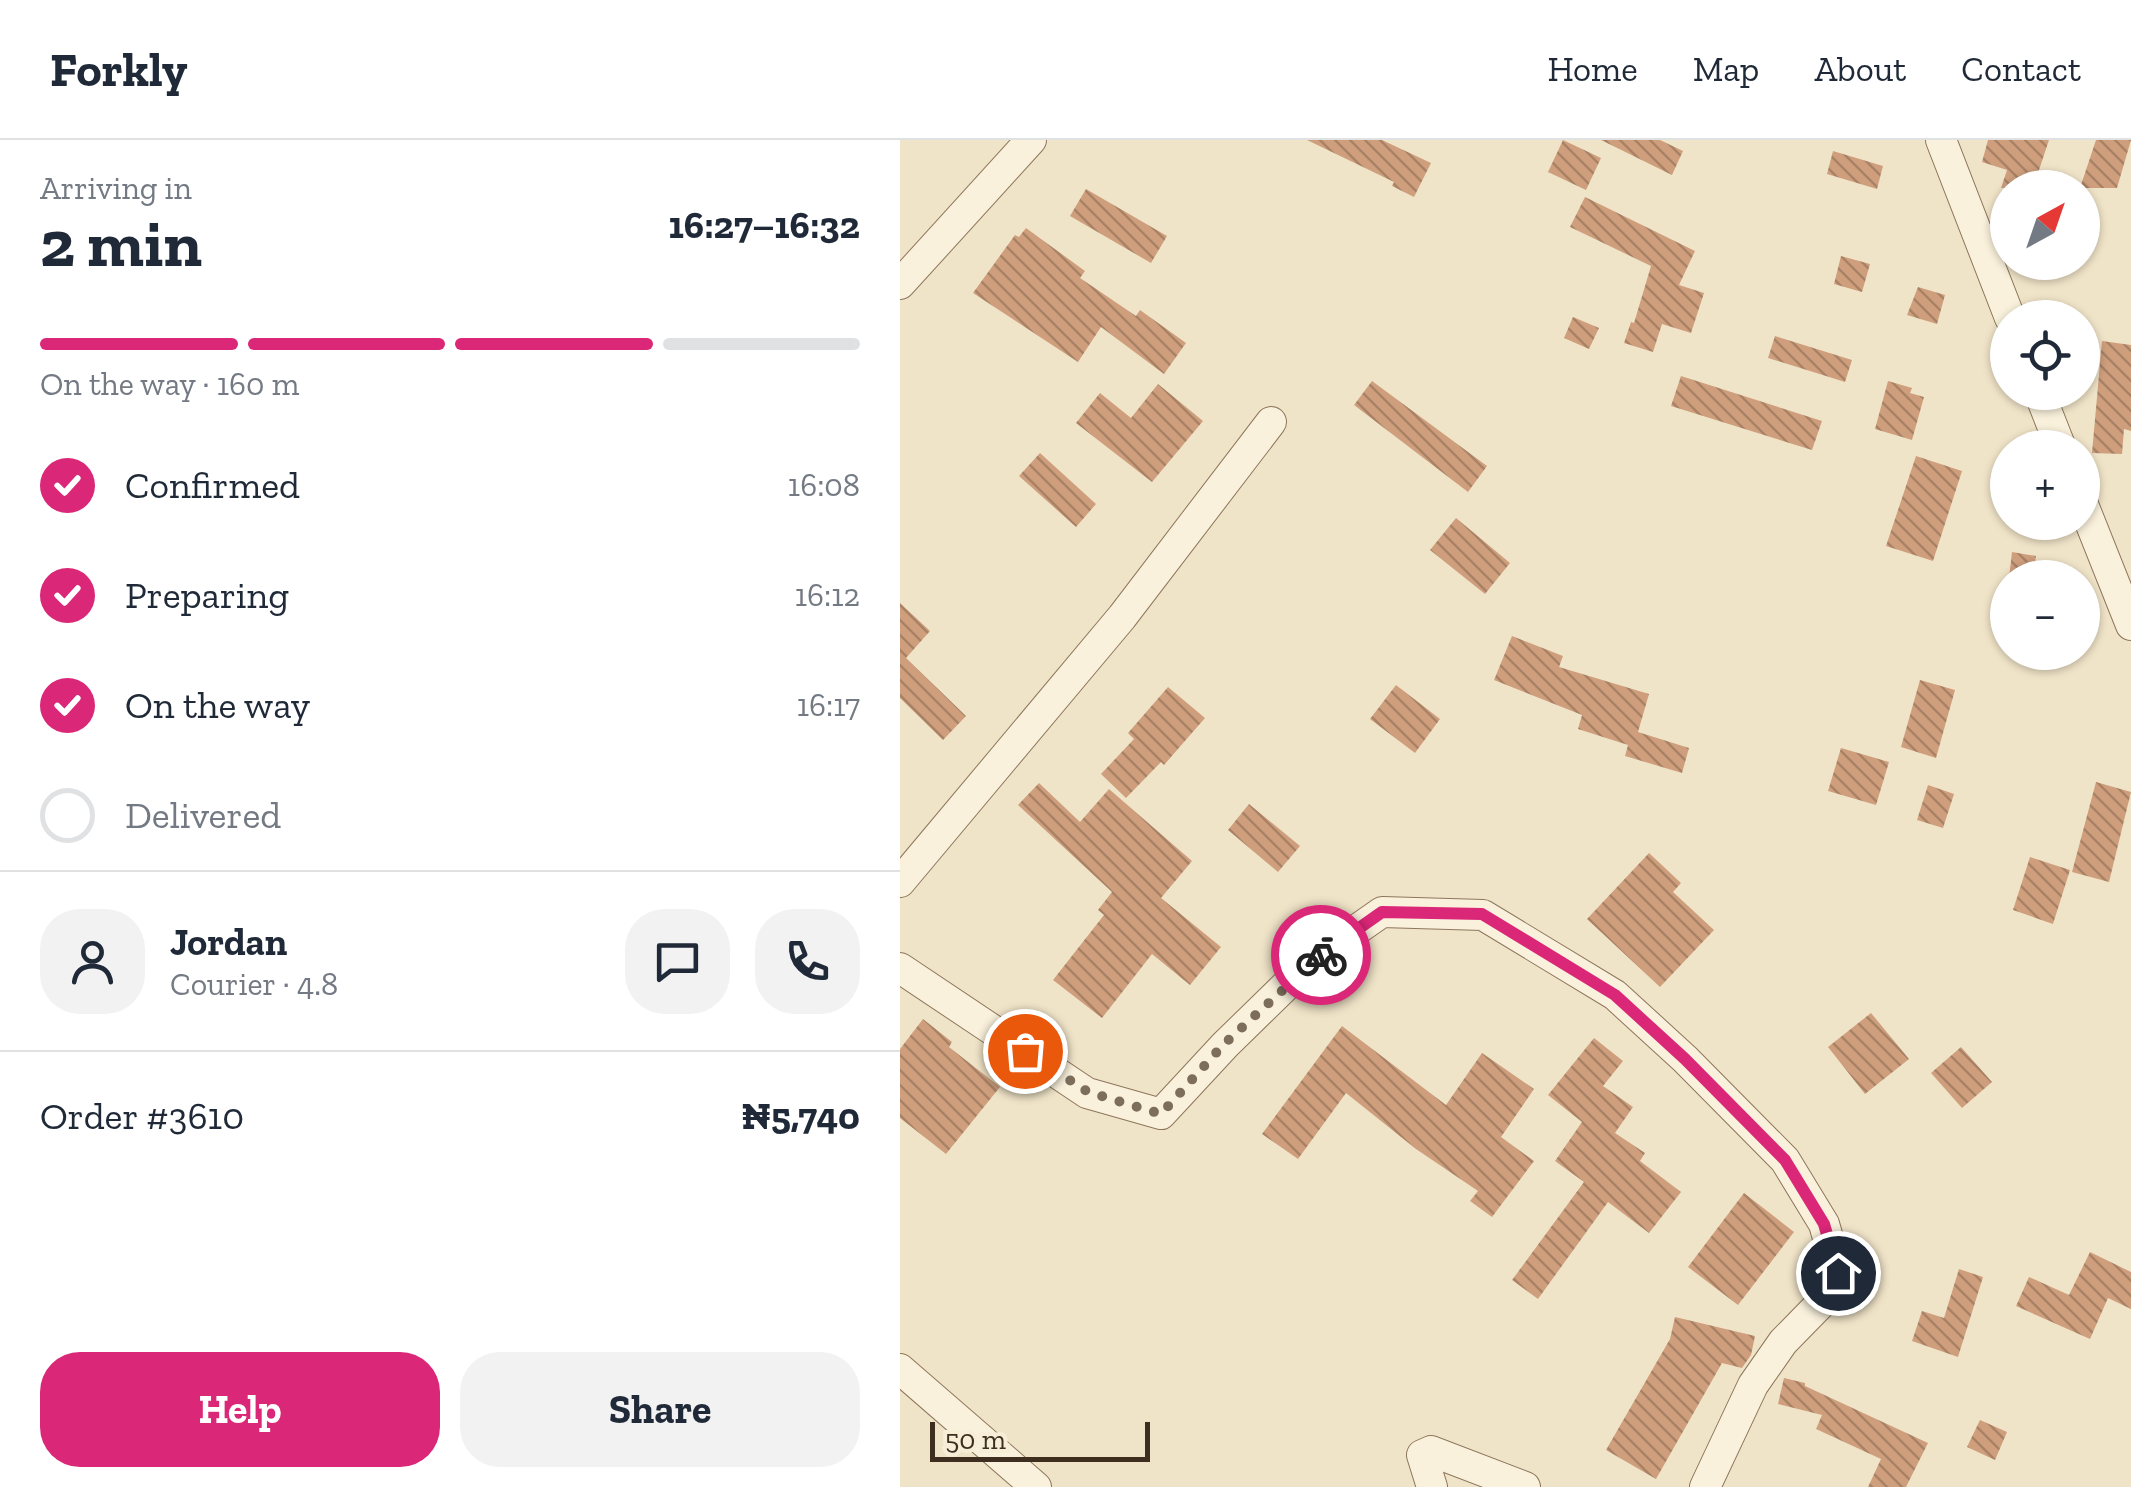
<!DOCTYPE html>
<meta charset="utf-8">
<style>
:root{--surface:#fff;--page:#f2f2f3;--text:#1f2937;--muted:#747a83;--line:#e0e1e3;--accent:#db2777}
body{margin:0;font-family:"Zilla Slab",serif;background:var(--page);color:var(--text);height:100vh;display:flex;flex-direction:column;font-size:38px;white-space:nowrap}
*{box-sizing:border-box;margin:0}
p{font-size:32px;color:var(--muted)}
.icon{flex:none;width:55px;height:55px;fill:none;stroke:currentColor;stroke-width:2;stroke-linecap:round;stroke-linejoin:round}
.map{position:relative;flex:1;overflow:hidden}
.side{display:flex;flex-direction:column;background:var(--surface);width:900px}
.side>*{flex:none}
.needle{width:65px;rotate:40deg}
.controls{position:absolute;left:1090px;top:30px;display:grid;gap:20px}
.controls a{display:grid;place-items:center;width:110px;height:110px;border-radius:50%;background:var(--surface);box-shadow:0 2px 8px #0004;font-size:50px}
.scale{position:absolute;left:30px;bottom:25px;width:220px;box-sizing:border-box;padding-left:10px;border:5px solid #3d2e20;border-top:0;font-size:28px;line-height:35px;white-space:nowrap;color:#3d2e20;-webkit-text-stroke:8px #f7eed8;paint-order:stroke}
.pin{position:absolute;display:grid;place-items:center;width:85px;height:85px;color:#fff;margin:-42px;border:5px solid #fff;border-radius:50%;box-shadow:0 2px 10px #0007}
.courier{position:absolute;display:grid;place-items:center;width:100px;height:100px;margin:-50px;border:8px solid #db2777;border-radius:50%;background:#fff;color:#222;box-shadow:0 2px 12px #0007}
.headline em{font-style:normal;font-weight:800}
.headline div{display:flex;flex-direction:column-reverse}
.headline{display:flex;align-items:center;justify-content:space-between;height:170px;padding:0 40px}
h1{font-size:65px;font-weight:800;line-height:75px}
.bar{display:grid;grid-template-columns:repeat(4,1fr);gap:15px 10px;align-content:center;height:120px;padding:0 40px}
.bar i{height:12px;border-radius:8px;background:var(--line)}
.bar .current{background:var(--accent)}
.bar p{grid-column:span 4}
.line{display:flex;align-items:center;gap:25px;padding:0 40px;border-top:2px solid var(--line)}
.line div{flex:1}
.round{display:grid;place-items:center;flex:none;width:105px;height:105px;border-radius:40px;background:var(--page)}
ol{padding:0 40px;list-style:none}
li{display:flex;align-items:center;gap:30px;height:110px}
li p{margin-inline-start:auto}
li .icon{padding:10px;border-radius:50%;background:var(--accent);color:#fff;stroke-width:4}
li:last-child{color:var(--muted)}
li i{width:55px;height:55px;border:5px solid var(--line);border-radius:50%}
.action{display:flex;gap:20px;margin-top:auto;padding:20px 40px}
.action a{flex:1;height:115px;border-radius:40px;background:var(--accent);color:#fff;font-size:40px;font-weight:800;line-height:115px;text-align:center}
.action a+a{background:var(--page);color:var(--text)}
header{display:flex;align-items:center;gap:60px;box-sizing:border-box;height:140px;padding:0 50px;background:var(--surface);border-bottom:2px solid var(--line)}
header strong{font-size:48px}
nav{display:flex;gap:55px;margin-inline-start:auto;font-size:35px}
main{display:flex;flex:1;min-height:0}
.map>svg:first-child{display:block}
.building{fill:url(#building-back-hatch)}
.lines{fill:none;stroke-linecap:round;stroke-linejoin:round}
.street-casing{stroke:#8d765c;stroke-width:32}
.street{stroke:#faf1dc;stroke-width:30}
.done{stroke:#7c6e5b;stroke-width:10;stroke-dasharray:0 18}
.route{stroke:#db2777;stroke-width:12}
</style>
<header>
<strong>Forkly</strong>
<nav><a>Home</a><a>Map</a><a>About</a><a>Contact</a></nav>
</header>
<main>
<section class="side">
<div class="headline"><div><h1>2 min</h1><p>Arriving in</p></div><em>16:27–16:32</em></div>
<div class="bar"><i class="current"></i><i class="current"></i><i class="current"></i><i></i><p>On the way · 160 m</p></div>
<ol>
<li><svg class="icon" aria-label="check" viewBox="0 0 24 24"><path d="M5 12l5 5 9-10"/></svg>Confirmed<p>16:08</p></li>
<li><svg class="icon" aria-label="check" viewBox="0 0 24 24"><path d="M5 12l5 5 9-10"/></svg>Preparing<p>16:12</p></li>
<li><svg class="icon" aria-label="check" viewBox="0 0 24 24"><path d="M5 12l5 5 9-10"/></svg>On the way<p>16:17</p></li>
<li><i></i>Delivered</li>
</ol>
<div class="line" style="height:180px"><a class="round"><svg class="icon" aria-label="person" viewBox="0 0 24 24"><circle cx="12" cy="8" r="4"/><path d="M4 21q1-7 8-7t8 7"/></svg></a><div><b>Jordan</b><p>Courier · 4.8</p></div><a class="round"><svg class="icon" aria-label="chat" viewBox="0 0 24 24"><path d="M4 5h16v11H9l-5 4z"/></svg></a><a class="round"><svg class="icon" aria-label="phone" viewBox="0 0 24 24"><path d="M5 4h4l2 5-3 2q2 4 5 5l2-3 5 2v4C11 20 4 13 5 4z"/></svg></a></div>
<div class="line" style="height:130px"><div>Order #3610</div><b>₦5,740</b></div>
<div class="action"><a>Help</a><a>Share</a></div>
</section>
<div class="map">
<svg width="1231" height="1347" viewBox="0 0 1231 1347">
<defs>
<pattern id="building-back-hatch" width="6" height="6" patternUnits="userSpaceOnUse" patternTransform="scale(2.5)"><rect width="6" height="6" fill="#cf9f7d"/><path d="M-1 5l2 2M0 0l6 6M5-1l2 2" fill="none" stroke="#a98266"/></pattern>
</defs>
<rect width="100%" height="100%" fill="#f0e4c8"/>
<g class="building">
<path d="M 407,0 L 482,0 L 531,23 L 514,57 L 492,46 L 494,42 Z"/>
<path d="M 663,0 L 701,18 L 686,50 L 648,32 Z"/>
<path d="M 701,0 L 760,0 L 783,11 L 772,35 Z"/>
<path d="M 1088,0 L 1149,0 L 1133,48 L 1101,48 L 1107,30 L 1082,22 Z"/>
<path d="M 1196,0 L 1231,0 L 1217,48 L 1180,48 Z"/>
<path d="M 933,11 L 983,26 L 977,49 L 927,34 Z"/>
<path d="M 186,49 L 267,96 L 251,123 L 170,76 Z"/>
<path d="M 685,57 L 795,111 L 779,145 L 804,153 L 791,193 L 762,184 L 753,212 L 724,203 L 731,182 L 734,183 L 751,126 L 670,87 Z"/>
<path d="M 126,88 L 185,131 L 180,138 L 236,176 L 240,170 L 286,203 L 264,234 L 201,187 L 178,222 L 73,153 L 115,95 L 119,97 Z"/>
<path d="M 941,116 L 970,124 L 962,152 L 934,144 Z"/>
<path d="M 1018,147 L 1045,155 L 1037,184 L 1007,175 Z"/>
<path d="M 673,177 L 699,188 L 689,209 L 664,198 Z"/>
<path d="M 875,196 L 952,220 L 945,242 L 868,218 Z"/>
<path d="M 1202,201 L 1231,205 L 1231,291 L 1224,289 L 1222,314 L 1192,313 Z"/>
<path d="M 781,236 L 922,281 L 912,310 L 771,266 Z"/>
<path d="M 472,241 L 587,326 L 568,352 L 454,265 Z"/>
<path d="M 988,241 L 1012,248 L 1010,253 L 1024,257 L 1012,300 L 975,289 Z"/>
<path d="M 258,244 L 303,281 L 252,342 L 176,283 L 200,253 L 231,278 Z"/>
<path d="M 140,313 L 196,364 L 176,387 L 119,336 Z"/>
<path d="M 1016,316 L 1062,331 L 1033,421 L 986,406 Z"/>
<path d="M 556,378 L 610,423 L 585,454 L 530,410 Z"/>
<path d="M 1112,412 L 1136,416 L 1133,438 L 1109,438 Z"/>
<path d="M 0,463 L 30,491 L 6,518 L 66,576 L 43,600 L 0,558 Z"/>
<path d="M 612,496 L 663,516 L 659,527 L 749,554 L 738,592 L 789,608 L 782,633 L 725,616 L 728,605 L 678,589 L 682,575 L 594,540 Z"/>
<path d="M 1020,540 L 1055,550 L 1036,618 L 1001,607 Z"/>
<path d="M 496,545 L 540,579 L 515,613 L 470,579 Z"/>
<path d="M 268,547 L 305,578 L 264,625 L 261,622 L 226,658 L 201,634 L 234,599 L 228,593 Z"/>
<path d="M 941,608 L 989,622 L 976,665 L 928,651 Z"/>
<path d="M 1196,642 L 1231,652 L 1209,742 L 1172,732 Z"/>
<path d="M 139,643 L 180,682 L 209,649 L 292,721 L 261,758 L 321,807 L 290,845 L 252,814 L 202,878 L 153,840 L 204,775 L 198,770 L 212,752 L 118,665 Z"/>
<path d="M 1028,645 L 1054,654 L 1043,688 L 1017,680 Z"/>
<path d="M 349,664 L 400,706 L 378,732 L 328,690 Z"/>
<path d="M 749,713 L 781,743 L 773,752 L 814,790 L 760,847 L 687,779 Z"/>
<path d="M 1130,717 L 1170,730 L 1153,784 L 1113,770 Z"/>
<path d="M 971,873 L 1009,919 L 965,954 L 928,907 Z"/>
<path d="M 23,879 L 52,902 L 49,907 L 100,947 L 46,1014 L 0,978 L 0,909 Z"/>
<path d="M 442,886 L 546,965 L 582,913 L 634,949 L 601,997 L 634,1021 L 592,1077 L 570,1061 L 578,1051 L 516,1009 L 446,953 L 398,1019 L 362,994 Z"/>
<path d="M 694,898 L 723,921 L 703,946 L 733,967 L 715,993 L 745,1013 L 740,1021 L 781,1052 L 749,1093 L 708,1062 L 638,1159 L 612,1140 L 684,1042 L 655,1021 L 682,982 L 648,955 Z"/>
<path d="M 1061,907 L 1092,942 L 1062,968 L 1031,933 Z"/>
<path d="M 844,1053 L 894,1092 L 838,1165 L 788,1127 Z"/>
<path d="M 1190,1112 L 1231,1132 L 1231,1169 L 1208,1158 L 1190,1199 L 1116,1166 L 1129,1137 L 1169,1155 Z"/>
<path d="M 1059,1129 L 1083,1137 L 1058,1217 L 1012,1201 L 1022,1171 L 1044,1178 Z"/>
<path d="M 775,1177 L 855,1196 L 851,1215 L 842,1228 L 822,1223 L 756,1339 L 706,1310 L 770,1199 Z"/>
<path d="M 884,1238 L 905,1243 L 905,1246 L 1028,1303 L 1006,1347 L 968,1347 L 981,1319 L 916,1289 L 922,1275 L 878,1264 Z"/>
<path d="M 1080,1280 L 1107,1292 L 1095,1320 L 1067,1307 Z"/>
</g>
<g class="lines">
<g class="street-casing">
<g id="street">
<path d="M 1041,0 L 1110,178"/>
<path d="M 0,144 L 131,0"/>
<path d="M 1139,252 L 1161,308"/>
<path d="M 1182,362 L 1231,485"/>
<path d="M 0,742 L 222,477 L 371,282"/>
<path d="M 0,828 L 187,953 L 261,974 L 325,905 L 409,823 L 482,772 L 583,775 L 715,855 L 785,919 L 885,1020 L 924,1084 L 938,1133 L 928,1156 L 883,1202 L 853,1245 L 805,1347"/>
<path d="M 0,1229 L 136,1347"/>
<path d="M 532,1347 L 522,1315 L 531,1311 L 625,1347"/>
</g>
</g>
<use href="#street" class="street"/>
</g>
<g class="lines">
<path class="done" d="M 125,911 L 188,952 L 261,974 L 324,904 L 421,815"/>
<path class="route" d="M 421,815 L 482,772 L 582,774 L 715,855 L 785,919 L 885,1020 L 924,1084 L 938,1133"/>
</g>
</svg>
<div class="controls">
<a><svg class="needle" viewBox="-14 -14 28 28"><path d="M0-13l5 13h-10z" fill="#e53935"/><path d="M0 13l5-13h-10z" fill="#747a83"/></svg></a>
<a><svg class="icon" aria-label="locate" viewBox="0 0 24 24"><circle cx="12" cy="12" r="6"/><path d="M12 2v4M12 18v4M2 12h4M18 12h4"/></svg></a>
<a>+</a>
<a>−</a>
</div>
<div class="scale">50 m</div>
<div class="pin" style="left:125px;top:911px;background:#ea580c"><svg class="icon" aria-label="bag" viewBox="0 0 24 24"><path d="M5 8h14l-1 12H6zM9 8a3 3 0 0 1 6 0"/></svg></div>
<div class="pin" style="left:938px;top:1133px;background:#1f2937"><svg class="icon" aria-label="home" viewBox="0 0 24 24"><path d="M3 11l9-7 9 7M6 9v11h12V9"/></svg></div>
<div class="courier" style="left:421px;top:815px"><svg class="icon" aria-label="bike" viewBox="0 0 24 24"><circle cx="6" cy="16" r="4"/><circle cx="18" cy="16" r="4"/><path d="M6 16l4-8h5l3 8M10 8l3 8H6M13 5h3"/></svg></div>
</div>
</main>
